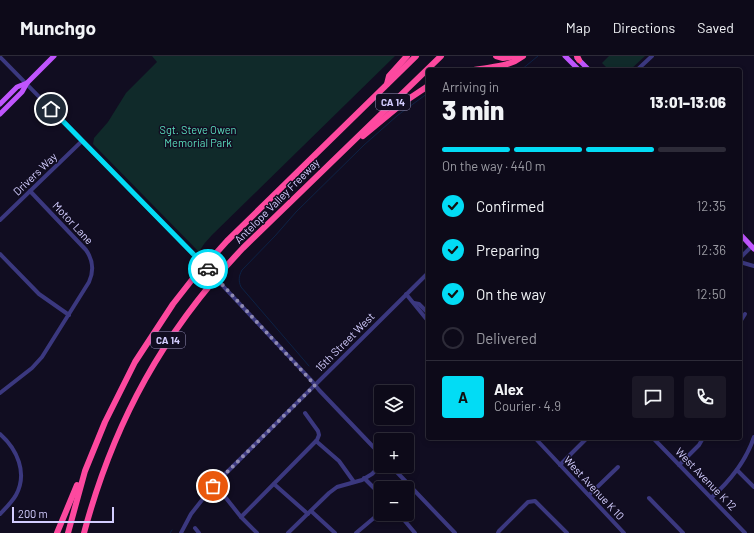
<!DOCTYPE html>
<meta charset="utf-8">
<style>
:root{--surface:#0d0a19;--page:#1b1826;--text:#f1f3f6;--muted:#9a9aa2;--line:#2d2b38;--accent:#02dcf5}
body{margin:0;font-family:Barlow,sans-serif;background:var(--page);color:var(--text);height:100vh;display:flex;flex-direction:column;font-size:15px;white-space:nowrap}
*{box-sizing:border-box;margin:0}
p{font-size:13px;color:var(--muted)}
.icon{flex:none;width:22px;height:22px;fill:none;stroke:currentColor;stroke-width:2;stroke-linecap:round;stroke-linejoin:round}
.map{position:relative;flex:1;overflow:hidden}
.sheet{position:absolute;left:426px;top:12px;width:316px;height:372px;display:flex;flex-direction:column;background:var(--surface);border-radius:4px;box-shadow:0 2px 6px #0003,0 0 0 1px var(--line)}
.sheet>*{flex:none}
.fabs{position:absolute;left:374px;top:329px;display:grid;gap:8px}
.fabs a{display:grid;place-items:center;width:40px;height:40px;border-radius:4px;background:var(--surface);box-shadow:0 2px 6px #0003,0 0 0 1px var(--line);font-size:20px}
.scale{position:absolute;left:12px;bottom:10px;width:102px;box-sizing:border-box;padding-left:4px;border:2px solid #d3cdff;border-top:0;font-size:11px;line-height:14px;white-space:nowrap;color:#d3cdff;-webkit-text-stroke:3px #110d21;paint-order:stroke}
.pin{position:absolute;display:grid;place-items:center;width:34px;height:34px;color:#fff;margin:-17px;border:2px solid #fff;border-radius:50%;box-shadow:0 1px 4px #0007}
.courier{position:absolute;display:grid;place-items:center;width:40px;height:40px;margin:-20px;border:3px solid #02dcf5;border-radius:50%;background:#fff;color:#222;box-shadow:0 1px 5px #0007}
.headline em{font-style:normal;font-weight:800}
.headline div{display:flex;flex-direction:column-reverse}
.headline{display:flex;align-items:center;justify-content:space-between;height:68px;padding:0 16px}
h1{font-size:26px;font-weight:800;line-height:30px}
.bar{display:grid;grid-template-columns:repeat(4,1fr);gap:6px 4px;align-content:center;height:48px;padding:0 16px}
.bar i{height:5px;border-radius:3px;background:var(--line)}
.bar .on{background:var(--accent)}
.bar p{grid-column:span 4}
.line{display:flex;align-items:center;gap:10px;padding:0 16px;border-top:1px solid var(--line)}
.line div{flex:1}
.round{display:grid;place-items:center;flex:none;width:42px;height:42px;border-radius:4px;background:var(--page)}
ol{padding:0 16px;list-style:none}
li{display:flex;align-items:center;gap:12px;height:44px}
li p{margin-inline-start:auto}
li .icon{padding:4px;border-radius:50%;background:var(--accent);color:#111;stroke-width:4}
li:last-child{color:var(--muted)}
li i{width:22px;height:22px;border:2px solid var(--line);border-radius:50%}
header{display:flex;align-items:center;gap:24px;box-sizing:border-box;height:56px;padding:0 20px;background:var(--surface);border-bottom:1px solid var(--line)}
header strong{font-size:19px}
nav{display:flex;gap:22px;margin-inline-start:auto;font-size:14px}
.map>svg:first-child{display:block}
.green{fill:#102a2a}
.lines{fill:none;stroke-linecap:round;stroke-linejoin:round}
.stream{stroke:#0d2245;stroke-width:1}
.minor{stroke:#3b387f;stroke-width:4}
.major{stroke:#bf55fd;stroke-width:5}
.highway{stroke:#fd499f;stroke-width:6}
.minor-bridge{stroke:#3b387f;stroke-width:4}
.done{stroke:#8f8ab1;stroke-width:4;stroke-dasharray:0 7.2}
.route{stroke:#02dcf5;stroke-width:5}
.labels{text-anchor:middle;stroke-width:3;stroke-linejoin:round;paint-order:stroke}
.shield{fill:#110d21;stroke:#9993bc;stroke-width:1}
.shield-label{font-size:10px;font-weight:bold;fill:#d3cdff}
.park-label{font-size:11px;fill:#5adebd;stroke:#110d21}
.street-label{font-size:11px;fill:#d3cdff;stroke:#110d21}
</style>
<header>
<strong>Munchgo</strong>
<nav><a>Map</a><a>Directions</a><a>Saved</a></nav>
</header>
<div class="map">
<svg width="754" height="477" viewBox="0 0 754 477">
<rect width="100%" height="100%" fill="#110d21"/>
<g class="green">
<path d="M 152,0 L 395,0 L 212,179 L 204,188 L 199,196 L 93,88 L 94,82 L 108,66 L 126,37 L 157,6 Z"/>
<path d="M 609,0 L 645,0 L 630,14 L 609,14 L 602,7 Z"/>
</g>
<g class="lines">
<g class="stream">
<path d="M 521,14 L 538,0"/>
<path d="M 309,310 L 241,231 C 238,224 239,220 242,214 L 275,180 L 296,156 L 364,89 L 398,59 L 428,37"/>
<path d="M 170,477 L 172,474"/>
</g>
<g class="minor">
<path d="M 0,1 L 198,203"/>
<path d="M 637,14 L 652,0"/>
<path d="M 0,164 L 82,85"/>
<path d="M 0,198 L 39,238 L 69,259"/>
<path d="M 740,202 L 752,190"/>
<path d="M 740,206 L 754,210"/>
<path d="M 222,229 L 311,324 L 319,334 L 381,399"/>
<path d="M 406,238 L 428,265"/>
<path d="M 414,247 L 419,248 L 428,257"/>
<path d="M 740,266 L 745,258"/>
<path d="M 0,337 L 32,312 L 42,301 L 89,226 C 94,215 93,204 86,194 L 30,135"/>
<path d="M 0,378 C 17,393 28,417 16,439 C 12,446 6,452 0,458"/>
<path d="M 535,382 L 624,477"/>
<path d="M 653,382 L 745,477"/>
<path d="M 316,385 L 339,405 L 354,426"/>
<path d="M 560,409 L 587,382"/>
<path d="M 679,409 L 699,389 L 703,382"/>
<path d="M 391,410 L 455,477"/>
<path d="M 737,414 L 754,431"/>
<path d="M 364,422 L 381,439"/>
<path d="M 274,428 L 308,458"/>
<path d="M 222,437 L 241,461 L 257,477"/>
<path d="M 589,439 L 618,411"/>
<path d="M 649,442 L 683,477"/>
<path d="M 711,442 C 730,425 746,405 754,381"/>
<path d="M 311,455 L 335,477"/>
<path d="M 399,458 L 415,477"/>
<path d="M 241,461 L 317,384 L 319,379 L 318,375 L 305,357"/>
<path d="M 195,472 L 199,477"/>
<path d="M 181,477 L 191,458 L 213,430 L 428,217"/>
<path d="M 288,477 L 329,437 L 337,431 L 362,424 L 372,418 L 381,409"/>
<path d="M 356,477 L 381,456"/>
<path d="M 498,477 L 499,475 L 528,446 L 535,445 L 567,477"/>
</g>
<g class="major">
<path d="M 565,0 L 579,14"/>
<path d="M 577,2 L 589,14"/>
<path d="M 0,48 L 17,31 L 27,27"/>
<path d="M 0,58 L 22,36 L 27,27 L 54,0"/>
<path d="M 740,178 L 754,193"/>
</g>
<g class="highway">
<path d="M 496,0 L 503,2 L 516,0"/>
<path d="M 577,0 L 579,4"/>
<path d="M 474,14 C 493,10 507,12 523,0"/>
<path d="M 387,28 L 389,20 L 407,0"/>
<path d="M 363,80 L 404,46 L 428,30"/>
<path d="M 57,477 L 77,429"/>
<path d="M 68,477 L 85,415 L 105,366 L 135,306 L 173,248 L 191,225 L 227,185 L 416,0"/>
<path d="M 84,477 C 114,365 164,275 243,192 L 441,0"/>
</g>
<path class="minor-bridge" d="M 198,203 L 222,229"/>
</g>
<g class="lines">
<path class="done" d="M 208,213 L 315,329 L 213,430"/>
<path class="route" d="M 51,53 L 208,213"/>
</g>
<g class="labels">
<g class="shield">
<rect x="376" y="38" width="34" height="16" rx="3"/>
<rect x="151" y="276" width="34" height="16" rx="3"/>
</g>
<g class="shield-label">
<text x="393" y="50">CA 14</text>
<text x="168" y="288">CA 14</text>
</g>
<g class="park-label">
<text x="198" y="78">Sgt. Steve Owen<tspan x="198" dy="13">Memorial Park</tspan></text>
</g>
<g class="street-label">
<text transform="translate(35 118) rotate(-44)" y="4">Drivers Way</text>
<text transform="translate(277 145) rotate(-45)" y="4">Antelope Valley Freeway</text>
<text transform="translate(73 167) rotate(47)" y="4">Motor Lane</text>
<text transform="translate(345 286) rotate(-45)" y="4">15th Street West</text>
<text transform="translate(706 423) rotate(46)" y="4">West Avenue K 12</text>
<text transform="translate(594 432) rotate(47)" y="4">West Avenue K 10</text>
</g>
</g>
</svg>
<div class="fabs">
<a><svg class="icon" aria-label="layers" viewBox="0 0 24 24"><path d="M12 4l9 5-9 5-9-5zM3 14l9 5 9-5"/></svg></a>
<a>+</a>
<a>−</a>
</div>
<div class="scale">200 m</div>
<div class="pin" style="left:213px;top:430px;background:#ea580c"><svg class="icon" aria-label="bag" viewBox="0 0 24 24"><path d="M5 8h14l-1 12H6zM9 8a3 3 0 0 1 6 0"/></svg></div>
<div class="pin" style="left:51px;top:53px;background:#1f2937"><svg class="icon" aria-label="home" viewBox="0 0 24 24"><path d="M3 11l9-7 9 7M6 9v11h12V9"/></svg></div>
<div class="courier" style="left:208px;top:213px"><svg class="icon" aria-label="car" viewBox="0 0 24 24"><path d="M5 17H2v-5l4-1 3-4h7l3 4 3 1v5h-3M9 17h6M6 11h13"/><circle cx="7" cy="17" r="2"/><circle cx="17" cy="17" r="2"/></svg></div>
<section class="sheet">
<div class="headline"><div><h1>3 min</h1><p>Arriving in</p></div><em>13:01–13:06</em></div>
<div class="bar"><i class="on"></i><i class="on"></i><i class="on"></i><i></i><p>On the way · 440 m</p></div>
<ol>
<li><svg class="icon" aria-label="check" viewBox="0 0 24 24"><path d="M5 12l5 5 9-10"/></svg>Confirmed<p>12:35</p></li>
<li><svg class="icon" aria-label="check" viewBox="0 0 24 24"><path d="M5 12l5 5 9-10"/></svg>Preparing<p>12:36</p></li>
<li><svg class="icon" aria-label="check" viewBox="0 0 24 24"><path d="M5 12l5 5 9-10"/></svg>On the way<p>12:50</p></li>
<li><i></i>Delivered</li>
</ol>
<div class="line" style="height:72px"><b class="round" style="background:var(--accent);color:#111">A</b><div><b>Alex</b><p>Courier · 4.9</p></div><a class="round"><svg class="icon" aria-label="chat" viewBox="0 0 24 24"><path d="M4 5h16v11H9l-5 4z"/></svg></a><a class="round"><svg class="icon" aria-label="phone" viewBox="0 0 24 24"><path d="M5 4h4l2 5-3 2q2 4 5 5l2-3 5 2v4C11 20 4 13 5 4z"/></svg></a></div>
</section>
</div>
